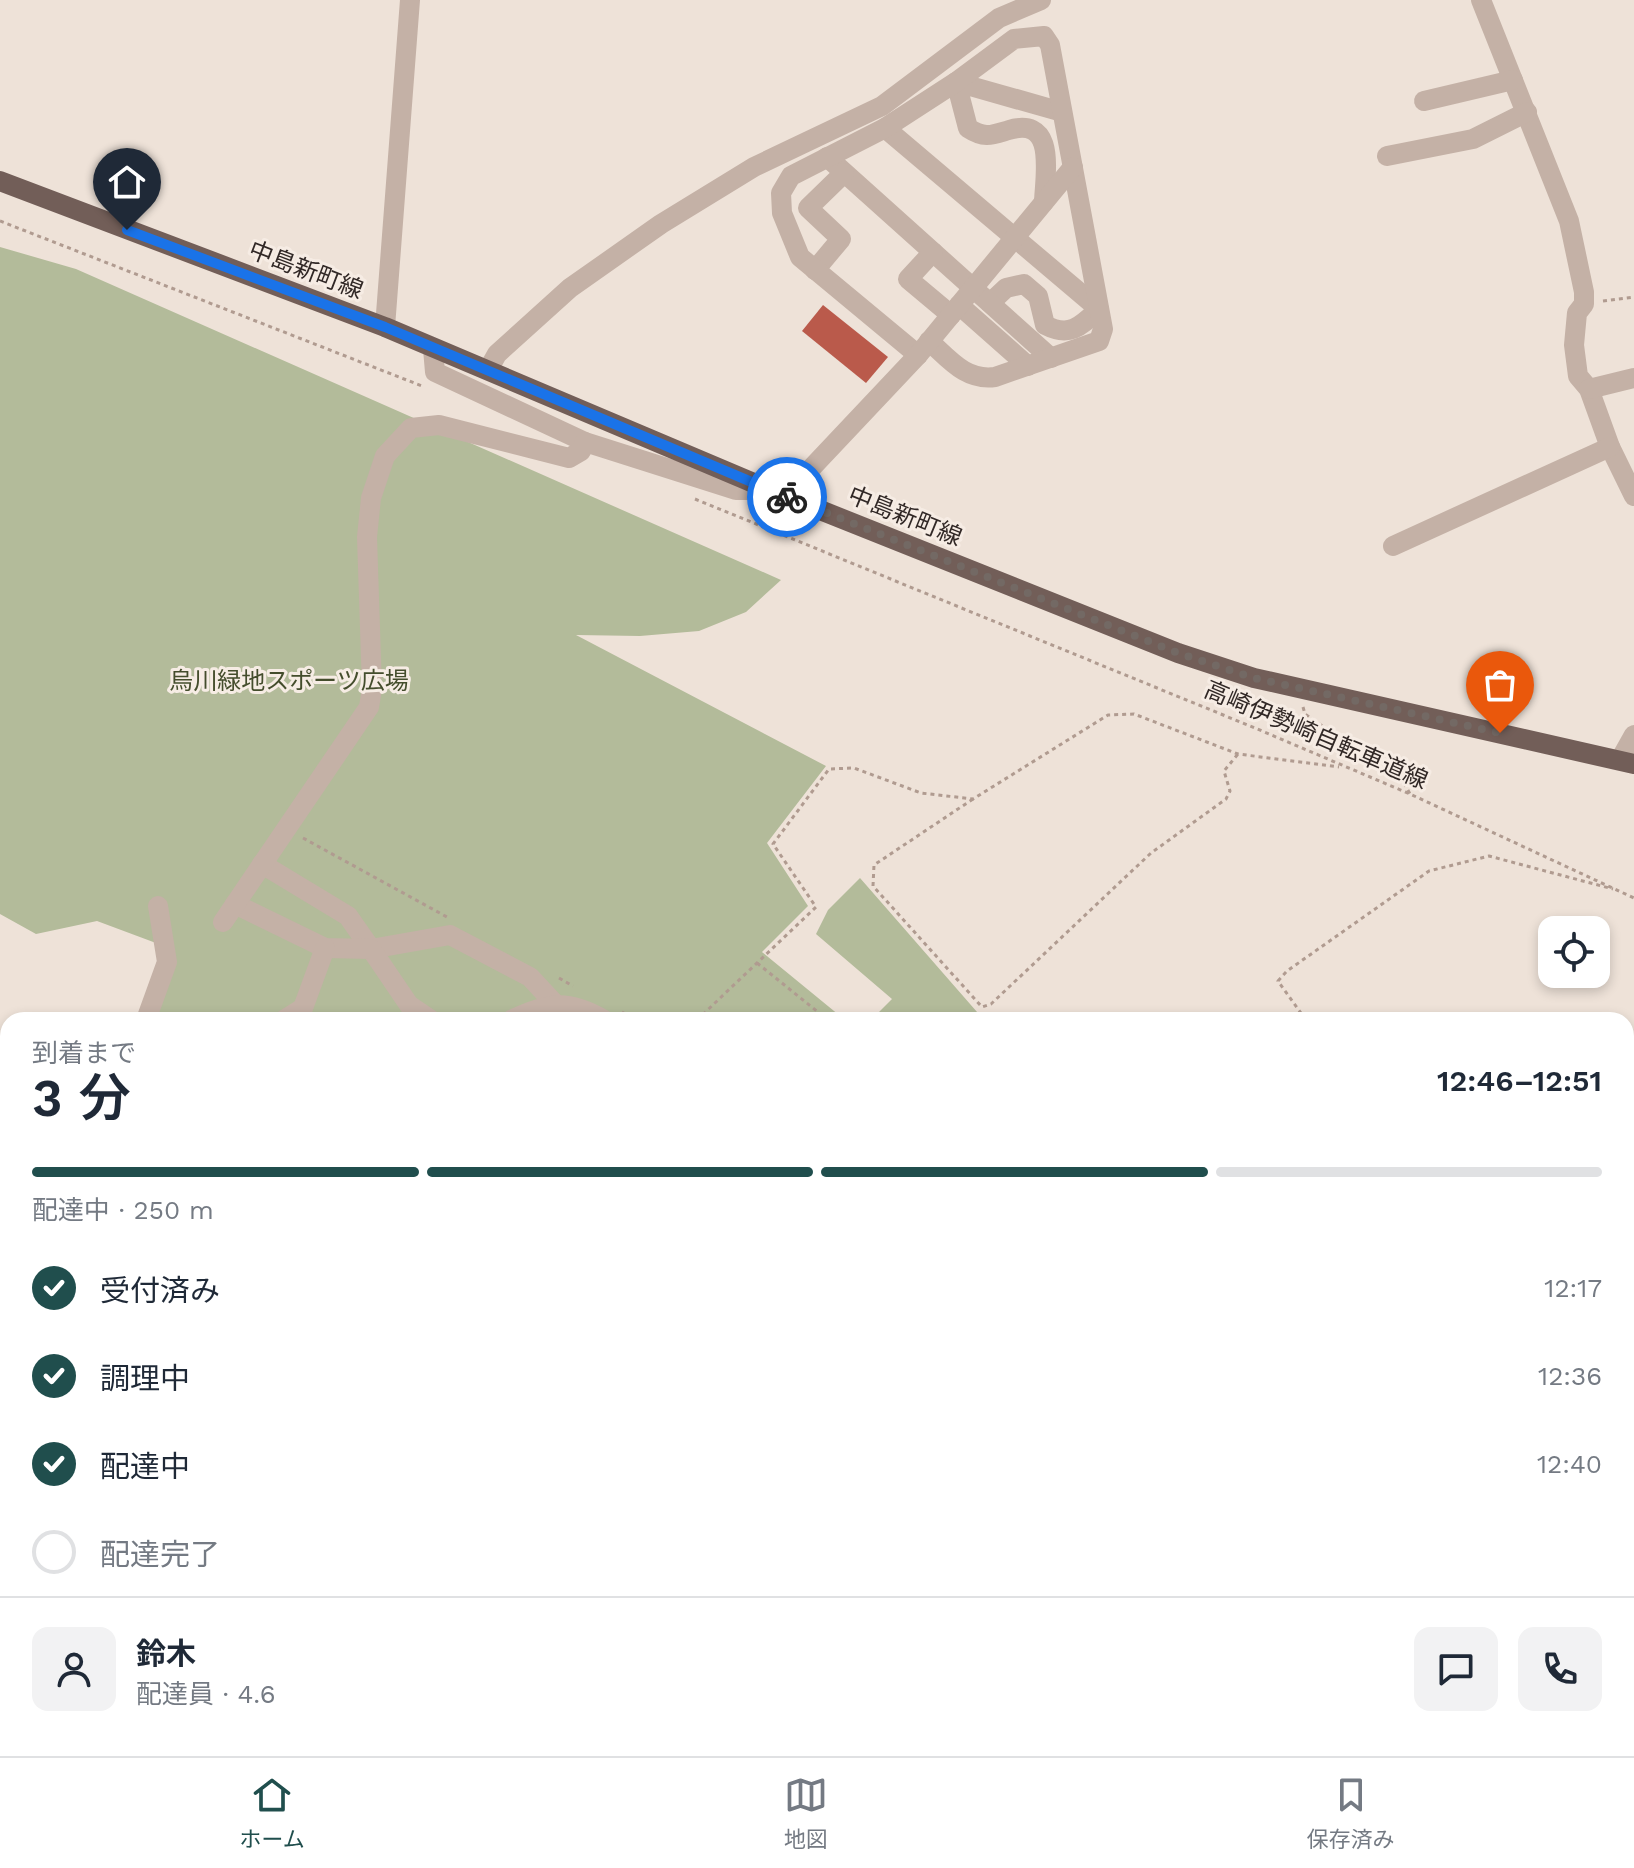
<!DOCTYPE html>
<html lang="ja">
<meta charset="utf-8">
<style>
:root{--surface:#fff;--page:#f2f2f3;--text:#1f2937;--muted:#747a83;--line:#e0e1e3;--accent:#204e4d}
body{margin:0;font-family:"Work Sans","Noto Sans JP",sans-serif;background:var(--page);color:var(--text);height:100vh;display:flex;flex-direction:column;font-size:30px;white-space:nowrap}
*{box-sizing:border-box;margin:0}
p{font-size:26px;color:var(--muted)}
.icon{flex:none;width:44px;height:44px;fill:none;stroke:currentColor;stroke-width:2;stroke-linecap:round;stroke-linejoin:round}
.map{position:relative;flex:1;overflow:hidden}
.drawer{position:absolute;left:0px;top:1012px;width:1634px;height:744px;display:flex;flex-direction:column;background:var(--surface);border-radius:24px 24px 0 0;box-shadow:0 4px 12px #0003}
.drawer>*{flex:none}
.controls{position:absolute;left:1538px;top:916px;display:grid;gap:16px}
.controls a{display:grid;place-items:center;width:72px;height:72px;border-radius:16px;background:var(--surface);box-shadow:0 4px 12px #0003;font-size:40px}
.pin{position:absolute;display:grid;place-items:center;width:68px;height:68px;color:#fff;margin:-82px -34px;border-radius:50% 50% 50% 0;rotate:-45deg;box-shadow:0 0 8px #0007}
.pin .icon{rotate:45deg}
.courier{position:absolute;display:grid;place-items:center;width:80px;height:80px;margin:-40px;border:6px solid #1a73e8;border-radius:50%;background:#fff;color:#222;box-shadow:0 2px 10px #0007}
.overview em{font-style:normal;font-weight:600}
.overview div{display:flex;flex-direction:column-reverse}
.overview{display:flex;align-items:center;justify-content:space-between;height:136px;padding:0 32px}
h1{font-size:52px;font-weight:600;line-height:60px}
.bar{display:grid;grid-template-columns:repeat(4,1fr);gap:12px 8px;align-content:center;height:96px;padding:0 32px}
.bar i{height:10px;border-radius:6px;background:var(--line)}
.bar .current{background:var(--accent)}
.bar p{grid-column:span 4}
.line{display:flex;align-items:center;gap:20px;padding:0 32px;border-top:2px solid var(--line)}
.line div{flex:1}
.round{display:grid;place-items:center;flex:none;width:84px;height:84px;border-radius:16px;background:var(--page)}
ol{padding:0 32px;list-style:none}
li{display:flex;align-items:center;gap:24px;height:88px}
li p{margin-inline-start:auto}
li .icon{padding:8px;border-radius:50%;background:var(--accent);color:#fff;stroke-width:4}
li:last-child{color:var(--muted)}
li i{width:44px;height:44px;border:4px solid var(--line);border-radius:50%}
.tabs{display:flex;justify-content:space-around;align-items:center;height:112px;border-top:2px solid var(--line);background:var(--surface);font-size:22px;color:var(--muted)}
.tabs a{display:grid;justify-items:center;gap:4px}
.tabs .current{color:var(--accent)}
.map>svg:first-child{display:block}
.green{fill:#b3bb9a}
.water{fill:#7aa8a5}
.building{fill:#ba5a4b}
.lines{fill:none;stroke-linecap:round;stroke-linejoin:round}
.path{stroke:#b09b90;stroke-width:3;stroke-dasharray:4 4;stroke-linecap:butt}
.minor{stroke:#c4b1a6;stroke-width:20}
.major{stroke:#725e58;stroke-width:20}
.done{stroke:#736964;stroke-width:8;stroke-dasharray:0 14.4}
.route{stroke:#1a73e8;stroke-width:10}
.labels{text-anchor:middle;stroke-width:6;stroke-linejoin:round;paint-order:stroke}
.street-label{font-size:24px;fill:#312826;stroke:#f6ece4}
.park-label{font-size:24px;fill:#444d2c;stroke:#f6ece4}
</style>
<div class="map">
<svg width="1634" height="1756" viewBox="0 0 1634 1756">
<rect width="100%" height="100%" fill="#eee2d8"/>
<g class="green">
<path d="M 0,247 L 76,269 L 781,580 L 746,612 L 699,631 L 640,636 L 576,635 L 826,766 L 767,843 L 808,906 L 762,952 L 845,1020 L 136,1020 L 164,946 L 97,921 L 36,934 L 0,914 Z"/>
<path d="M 860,878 L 984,1020 L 871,1020 L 892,999 L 816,934 L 828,910 Z"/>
</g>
<path class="water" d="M 0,1372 L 8,1373 L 8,1748 L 1626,1748 L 1626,1635 L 1634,1636 L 1634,1756 L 0,1756 Z"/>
<path class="building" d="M 823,305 L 888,357 L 866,383 L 802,331 Z"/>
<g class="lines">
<g class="path">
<path d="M 0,221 L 422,386"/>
<path d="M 1603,301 L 1634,297"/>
<path d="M 695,499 L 1255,728 L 1410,794 L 1634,898"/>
<path d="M 1303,707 L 1305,714 L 1404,783 L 1410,794"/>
<path d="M 973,799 L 874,865 L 873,886 L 982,1007 L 991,1004 L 1151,853 L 1226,799 L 1230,791 L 1224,771 L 1238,754"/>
<path d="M 303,838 L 447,917"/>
<path d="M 757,963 L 828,1020"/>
<path d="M 559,978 L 573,986"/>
<path d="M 622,1012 L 636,1020"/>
<path d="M 697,1020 L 816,907 L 773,844 L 829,769 L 854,768 L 921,793 L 973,799 L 1108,715 L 1134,714 L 1238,754 L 1339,767"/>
<path d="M 1306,1020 L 1278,981 L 1287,971 L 1429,871 L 1489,856 L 1613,889"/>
<path d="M 1626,1215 L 1634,1210"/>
<path d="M 1626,1447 L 1634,1449"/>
</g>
<g class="minor">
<path d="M 1481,0 L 1569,221 L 1584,292 L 1584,304 L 1577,313 L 1574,345 L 1578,376 L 1589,389 L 1610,447 L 1634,496"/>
<path d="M 1424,101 L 1513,80"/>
<path d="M 885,128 L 1099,309 C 1081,326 1070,338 1045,325 L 1038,296 L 1024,284 L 1006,288 L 990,303"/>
<path d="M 1387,156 L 1473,139 L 1527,112"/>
<path d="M 827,157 L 1051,358"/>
<path d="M 1044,202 C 1045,174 1057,116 1009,130 C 992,135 985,139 968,128 L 956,82 L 1062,112"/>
<path d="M 933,252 L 908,279 L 951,315"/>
<path d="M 815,270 L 841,239 L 808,208 L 844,173"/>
<path d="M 959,305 L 1028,366"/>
<path d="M 385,327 L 410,0"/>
<path d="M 433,349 L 435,372 L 585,442"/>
<path d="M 918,355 L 800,257 L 782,213 L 781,193 L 791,176 L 885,128 L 956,82 L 1014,39 L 1044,36 L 1050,45 L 1103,329 L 1099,341 L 995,377 C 966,381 950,360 929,341"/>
<path d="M 488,370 L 497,354 L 570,288 L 661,224 L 754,167 L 882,106 L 999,18 L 1041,0"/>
<path d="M 1589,389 L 1634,378"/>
<path d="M 785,496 L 918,355 L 1073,167"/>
<path d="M 1393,546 L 1610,447"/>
<path d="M 1620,760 L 1634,735"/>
<path d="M 262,864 L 348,916 L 371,949 L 450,935 L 530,977 L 556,1005"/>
<path d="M 235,904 L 325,948 L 371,949 L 409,1005 L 431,1020"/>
<path d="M 223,922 L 369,707 L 372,689 L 367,537 L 371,498 L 385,456 L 411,428 L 439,425 L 569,458 L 581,451 L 585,442 L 736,490 L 770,490"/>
<path d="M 146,1020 L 167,962 L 158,906"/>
<path d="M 284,1020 L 303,1008 L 325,948"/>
<path d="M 511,1020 C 548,1002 568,999 604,1020"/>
</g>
<path class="major" d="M 0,181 L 385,327 L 770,490 L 1178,653 L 1254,678 L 1634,764"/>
</g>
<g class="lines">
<path class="done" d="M 787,497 L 1178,653 L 1254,678 L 1500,733"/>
<path class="route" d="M 127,230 L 385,327 L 787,497"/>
</g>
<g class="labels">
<g class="street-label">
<text transform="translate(306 270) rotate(21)" y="8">中島新町線</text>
<text transform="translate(905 516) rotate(22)" y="8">中島新町線</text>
<text transform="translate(1316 735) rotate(23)" y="8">高崎伊勢崎自転車道線</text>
</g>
<g class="park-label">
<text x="289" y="689">烏川緑地スポーツ広場</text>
</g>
</g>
</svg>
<div class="controls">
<a><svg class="icon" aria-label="locate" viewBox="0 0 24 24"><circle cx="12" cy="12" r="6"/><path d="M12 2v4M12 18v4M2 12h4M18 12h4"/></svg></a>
</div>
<div class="pin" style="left:1500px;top:733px;background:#ea580c"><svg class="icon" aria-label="bag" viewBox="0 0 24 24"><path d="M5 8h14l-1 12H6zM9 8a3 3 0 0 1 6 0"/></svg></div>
<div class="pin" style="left:127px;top:230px;background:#1f2937"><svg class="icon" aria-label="home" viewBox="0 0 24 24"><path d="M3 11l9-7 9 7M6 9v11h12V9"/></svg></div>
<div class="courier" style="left:787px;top:497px"><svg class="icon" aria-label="bike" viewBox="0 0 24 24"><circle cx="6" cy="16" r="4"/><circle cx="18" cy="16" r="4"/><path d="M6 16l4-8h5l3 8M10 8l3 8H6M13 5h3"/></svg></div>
<section class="drawer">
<div class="overview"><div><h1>3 分</h1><p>到着まで</p></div><em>12:46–12:51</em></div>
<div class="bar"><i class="current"></i><i class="current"></i><i class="current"></i><i></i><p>配達中 · 250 m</p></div>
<ol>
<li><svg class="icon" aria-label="check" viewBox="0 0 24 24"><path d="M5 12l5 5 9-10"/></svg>受付済み<p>12:17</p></li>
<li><svg class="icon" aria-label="check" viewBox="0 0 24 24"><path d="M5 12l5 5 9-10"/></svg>調理中<p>12:36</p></li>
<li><svg class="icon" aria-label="check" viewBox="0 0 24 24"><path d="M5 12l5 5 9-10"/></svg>配達中<p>12:40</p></li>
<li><i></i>配達完了</li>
</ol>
<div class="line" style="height:144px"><a class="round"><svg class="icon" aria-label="person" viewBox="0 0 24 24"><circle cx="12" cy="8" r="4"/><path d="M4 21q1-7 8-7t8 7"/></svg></a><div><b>鈴木</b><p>配達員 · 4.6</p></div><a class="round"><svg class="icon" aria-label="chat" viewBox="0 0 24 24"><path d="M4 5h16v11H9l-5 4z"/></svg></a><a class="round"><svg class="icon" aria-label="phone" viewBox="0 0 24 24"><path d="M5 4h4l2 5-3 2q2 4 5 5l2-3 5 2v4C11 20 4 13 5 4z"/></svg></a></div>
</section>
</div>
<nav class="tabs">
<a class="current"><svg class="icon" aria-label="home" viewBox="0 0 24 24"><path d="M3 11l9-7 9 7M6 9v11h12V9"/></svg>ホーム</a>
<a><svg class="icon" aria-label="map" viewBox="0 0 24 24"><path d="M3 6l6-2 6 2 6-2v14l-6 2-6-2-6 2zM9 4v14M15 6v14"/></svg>地図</a>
<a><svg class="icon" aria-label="saved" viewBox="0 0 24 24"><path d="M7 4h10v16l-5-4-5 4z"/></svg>保存済み</a>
</nav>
